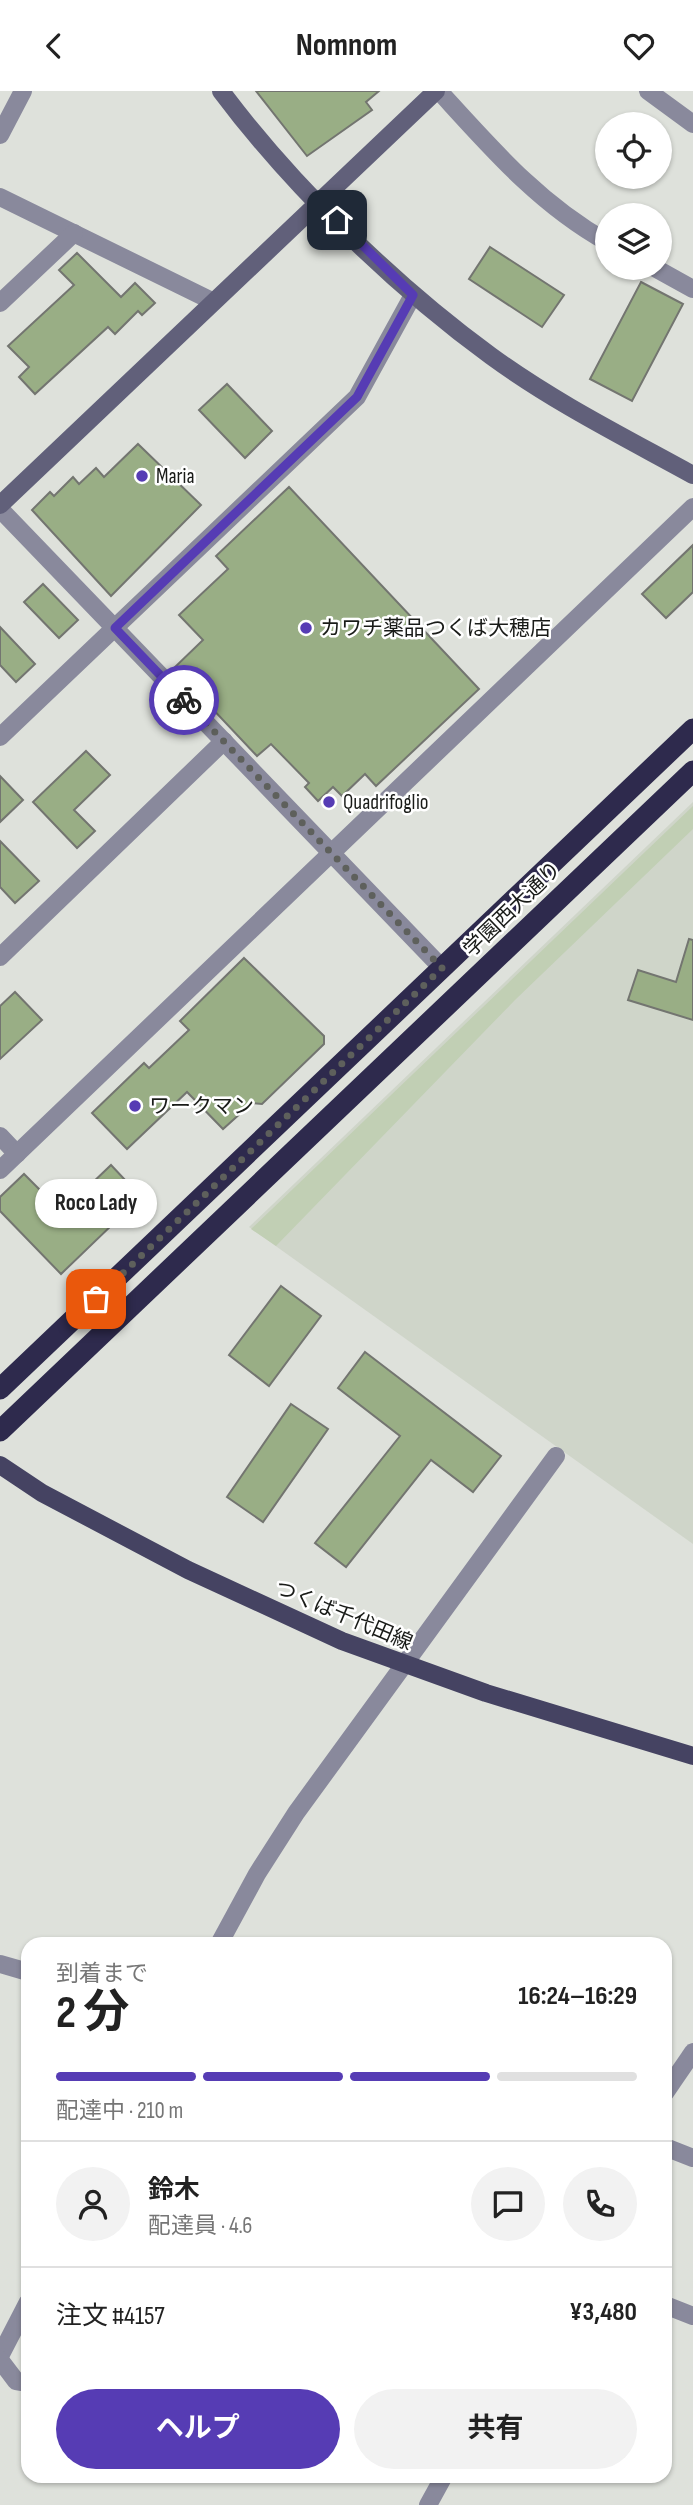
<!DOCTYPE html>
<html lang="ja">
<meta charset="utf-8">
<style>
:root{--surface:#fff;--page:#f2f2f2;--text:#222;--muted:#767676;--line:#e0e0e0;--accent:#563cb4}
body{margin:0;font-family:"Sofia Sans Condensed","Noto Sans JP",sans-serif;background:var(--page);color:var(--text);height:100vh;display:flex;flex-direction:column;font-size:26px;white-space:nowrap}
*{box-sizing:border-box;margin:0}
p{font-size:23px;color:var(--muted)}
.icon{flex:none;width:38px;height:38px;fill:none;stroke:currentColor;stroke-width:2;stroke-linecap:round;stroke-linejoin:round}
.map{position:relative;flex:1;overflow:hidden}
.sheet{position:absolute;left:21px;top:1846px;width:651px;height:546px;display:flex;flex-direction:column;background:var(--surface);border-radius:21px;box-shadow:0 2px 5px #0004}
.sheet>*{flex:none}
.fabs{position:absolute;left:595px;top:21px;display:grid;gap:14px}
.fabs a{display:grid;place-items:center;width:77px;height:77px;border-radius:50%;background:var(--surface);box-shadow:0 2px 5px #0004;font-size:35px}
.pin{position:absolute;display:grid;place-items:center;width:60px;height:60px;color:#fff;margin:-30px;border-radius:14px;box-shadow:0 4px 10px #0006}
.courier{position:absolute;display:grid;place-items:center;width:70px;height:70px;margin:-35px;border:5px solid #563cb4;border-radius:50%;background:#fff;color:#222;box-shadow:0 2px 9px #0007}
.bubble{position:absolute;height:49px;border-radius:24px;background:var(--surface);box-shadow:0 2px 5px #0004;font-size:23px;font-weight:700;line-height:49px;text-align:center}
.head em{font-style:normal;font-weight:700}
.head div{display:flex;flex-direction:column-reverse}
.head{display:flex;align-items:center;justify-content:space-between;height:119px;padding:0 35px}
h1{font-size:46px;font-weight:700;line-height:52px}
.bar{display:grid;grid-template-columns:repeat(4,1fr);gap:10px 7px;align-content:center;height:84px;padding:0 35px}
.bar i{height:9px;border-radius:5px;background:var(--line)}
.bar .on{background:var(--accent)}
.bar p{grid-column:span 4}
.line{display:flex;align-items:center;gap:18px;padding:0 35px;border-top:2px solid var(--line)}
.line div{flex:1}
.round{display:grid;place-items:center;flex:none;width:74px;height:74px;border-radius:37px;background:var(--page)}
.primary-button{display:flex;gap:14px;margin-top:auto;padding:14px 35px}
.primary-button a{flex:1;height:80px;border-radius:42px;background:var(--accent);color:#fff;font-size:28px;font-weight:700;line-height:80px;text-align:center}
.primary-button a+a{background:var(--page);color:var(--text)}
header{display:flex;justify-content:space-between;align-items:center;height:91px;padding:0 35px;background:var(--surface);font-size:32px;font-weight:700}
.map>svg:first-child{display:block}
.built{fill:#cfd5c9}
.green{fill:#c1cfb4}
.building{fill:#99ae85;stroke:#737570;stroke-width:2}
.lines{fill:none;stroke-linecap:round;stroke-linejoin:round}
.street{stroke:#89899c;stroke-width:18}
.secondary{stroke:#61607a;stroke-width:18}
.primary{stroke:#454362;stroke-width:18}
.highway{stroke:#2e2a4d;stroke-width:21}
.done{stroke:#5e605c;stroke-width:7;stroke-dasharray:0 12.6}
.route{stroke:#563cb4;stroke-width:9}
.poi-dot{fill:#563cb4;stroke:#fff;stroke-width:2.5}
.labels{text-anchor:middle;stroke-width:5;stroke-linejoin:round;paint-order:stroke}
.poi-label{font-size:21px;fill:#191b18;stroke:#fff;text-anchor:start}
.street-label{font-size:21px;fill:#191b18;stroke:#fff}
</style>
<header><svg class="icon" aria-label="back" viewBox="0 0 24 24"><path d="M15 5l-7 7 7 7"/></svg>Nomnom<svg class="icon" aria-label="heart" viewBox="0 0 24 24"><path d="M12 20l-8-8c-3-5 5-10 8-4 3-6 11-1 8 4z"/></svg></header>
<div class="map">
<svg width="693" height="2414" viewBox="0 0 693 2414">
<rect width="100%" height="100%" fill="#dee1db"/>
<path class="built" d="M 693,711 L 693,1453 L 249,1136 Z"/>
<path class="green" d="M 693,715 L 693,738 L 515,909 L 276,1155 L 251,1138 Z"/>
<g class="building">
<path d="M 256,0 L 379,0 L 366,11 L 372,19 L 307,65 Z"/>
<path d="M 490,156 L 564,204 L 542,236 L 469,188 Z"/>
<path d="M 77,162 L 121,206 L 135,192 L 155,212 L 142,224 L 138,220 L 115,243 L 108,236 L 35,303 L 19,286 L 29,276 L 8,255 L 74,194 L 59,179 Z"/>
<path d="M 641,191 L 683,213 L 632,310 L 590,288 Z"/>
<path d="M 227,293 L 272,340 L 245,367 L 199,319 Z"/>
<path d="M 138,353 L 201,414 L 111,505 L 32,419 L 50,401 L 54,405 L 73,386 L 79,393 L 96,377 L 104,386 Z"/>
<path d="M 289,396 L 479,598 L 376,695 L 365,683 L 342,705 L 333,696 L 318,710 L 305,696 L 309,692 L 271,653 L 257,665 L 174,577 L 203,549 L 179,524 L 228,478 L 216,465 Z"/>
<path d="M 693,454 L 693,501 L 666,527 L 642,503 Z"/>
<path d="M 43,493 L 78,529 L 59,547 L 24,511 Z"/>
<path d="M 0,536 L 35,573 L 16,591 L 0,574 Z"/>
<path d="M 86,660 L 110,684 L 74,719 L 95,740 L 77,757 L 33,711 Z"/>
<path d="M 0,685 L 23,709 L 0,731 Z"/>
<path d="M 0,750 L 39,790 L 15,812 L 0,796 Z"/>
<path d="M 689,848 L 693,849 L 693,929 L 628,909 L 638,879 L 676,891 Z"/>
<path d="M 244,867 L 324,945 L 324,953 L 262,1013 L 252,1012 L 223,1038 L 187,1001 L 127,1058 L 92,1022 L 144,972 L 149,977 L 189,939 L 180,930 Z"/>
<path d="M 15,901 L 42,929 L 0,968 L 0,915 Z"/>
<path d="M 111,1074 L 141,1106 L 61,1183 L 0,1120 L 0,1106 L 24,1083 L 62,1121 Z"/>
<path d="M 281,1195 L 321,1225 L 269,1295 L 229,1264 Z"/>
<path d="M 365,1261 L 501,1365 L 473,1401 L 431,1369 L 346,1476 L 315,1452 L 400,1345 L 338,1297 Z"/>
<path d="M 291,1313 L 328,1338 L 263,1431 L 227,1406 Z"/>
</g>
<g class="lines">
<g class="street">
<path d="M 439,0 C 491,57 539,113 607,151"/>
<path d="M 648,0 L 693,33"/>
<path d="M 0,44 L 23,0"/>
<path d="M 0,106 L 212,210"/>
<path d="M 655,177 L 693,198"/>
<path d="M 0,212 L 74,142"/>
<path d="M 0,418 L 442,877"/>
<path d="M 0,646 L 357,306 L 413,204"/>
<path d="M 0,866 L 224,650"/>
<path d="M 0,1045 L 17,1063"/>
<path d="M 0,1079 L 693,416"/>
<path d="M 219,1853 L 257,1783 L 296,1722 L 556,1365"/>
<path d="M 0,1873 L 28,1881"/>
<path d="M 665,2002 L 693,1961"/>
<path d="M 665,2056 L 693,2067"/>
<path d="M 665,2214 L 693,2225"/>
<path d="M 0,2265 L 28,2211"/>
<path d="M 0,2269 L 16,2290 L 28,2292"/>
<path d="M 428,2414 L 444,2385"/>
</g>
<g class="secondary">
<path d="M 221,0 C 292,95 395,195 491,265 C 554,311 624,346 693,384"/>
<path d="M 0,414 L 436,0"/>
</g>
<path class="primary" d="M 0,1374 L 42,1402 L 188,1479 L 342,1550 L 486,1602 L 693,1665"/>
<g class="highway">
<path d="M 0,1298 L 693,638"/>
<path d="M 0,1340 L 693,680"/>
</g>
</g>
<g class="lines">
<path class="done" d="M 96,1208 L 442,877 L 184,609"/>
<path class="route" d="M 184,609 L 115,537 L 357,306 L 413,204 L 337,129"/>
</g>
<g class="poi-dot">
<circle cx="142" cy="385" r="7"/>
<circle cx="306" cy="537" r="7"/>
<circle cx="329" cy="711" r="7"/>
<circle cx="135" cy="1015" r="7"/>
</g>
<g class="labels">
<g class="poi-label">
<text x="156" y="392">Maria</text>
<text x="320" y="544">カワチ薬品つくば大穂店</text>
<text x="343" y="718">Quadrifoglio</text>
<text x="149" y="1022">ワークマン</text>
</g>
<g class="street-label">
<text transform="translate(512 818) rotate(-44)" y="7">学園西大通り</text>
<text transform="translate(344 1524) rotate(23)" y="7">つくば千代田線</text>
</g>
</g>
</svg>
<div class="fabs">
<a><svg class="icon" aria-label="locate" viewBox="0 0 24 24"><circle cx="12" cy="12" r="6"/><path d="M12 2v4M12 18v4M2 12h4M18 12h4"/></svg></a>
<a><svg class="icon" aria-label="layers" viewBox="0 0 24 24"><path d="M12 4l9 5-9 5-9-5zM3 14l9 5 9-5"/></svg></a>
</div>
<div class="pin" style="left:96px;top:1208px;background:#ea580c"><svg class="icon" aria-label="bag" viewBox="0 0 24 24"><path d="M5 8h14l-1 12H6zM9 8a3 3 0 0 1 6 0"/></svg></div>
<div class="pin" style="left:337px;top:129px;background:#1f2937"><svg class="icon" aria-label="home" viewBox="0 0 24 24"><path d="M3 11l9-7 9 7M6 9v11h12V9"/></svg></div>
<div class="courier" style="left:184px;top:609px"><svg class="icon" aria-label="bike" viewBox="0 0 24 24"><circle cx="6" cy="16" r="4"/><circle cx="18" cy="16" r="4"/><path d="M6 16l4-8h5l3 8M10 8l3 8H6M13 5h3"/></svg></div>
<div class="bubble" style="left:35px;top:1088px;width:122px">Roco Lady</div>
<section class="sheet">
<div class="head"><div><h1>2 分</h1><p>到着まで</p></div><em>16:24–16:29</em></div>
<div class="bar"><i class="on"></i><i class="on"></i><i class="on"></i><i></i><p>配達中 · 210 m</p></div>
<div class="line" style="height:126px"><a class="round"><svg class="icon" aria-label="person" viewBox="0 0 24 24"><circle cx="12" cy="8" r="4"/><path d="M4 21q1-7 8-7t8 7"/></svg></a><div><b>鈴木</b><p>配達員 · 4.6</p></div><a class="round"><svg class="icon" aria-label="chat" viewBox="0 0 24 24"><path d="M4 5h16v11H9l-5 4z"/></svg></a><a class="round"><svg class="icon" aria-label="phone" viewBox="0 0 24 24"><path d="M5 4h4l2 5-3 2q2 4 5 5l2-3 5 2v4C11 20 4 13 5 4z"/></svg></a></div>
<div class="line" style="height:91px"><div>注文 #4157</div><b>¥3,480</b></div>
<div class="primary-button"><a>ヘルプ</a><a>共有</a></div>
</section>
</div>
